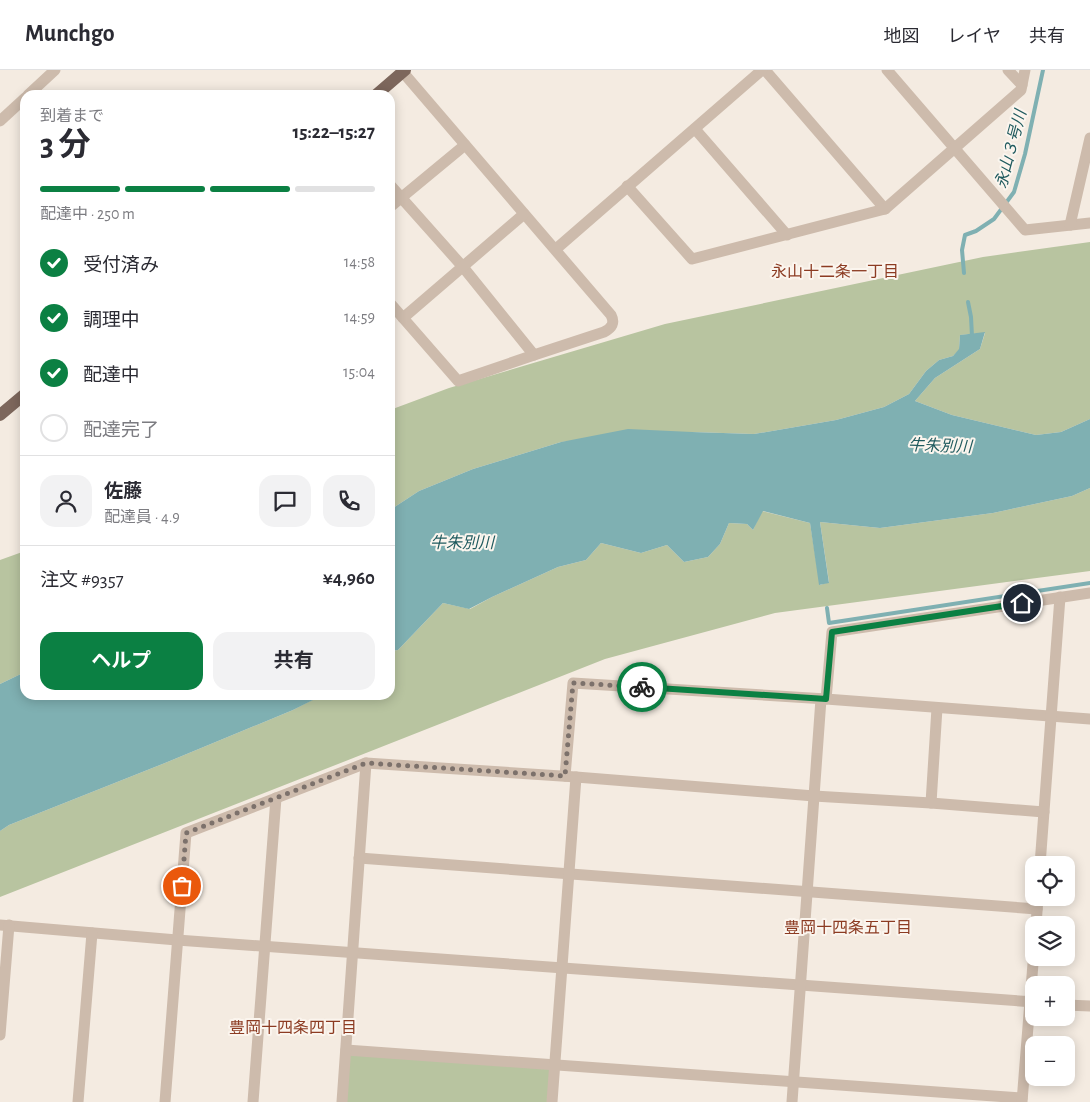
<!DOCTYPE html>
<html lang="ja">
<meta charset="utf-8">
<style>
:root{--surface:#fff;--page:#f2f2f3;--text:#2b2b33;--muted:#7c7c81;--line:#e1e1e2;--accent:#0b8043}
body{margin:0;font-family:"Alegreya Sans","Noto Sans JP",sans-serif;background:var(--page);color:var(--text);height:100vh;display:flex;flex-direction:column;font-size:19px;white-space:nowrap}
*{box-sizing:border-box;margin:0}
p{font-size:16px;color:var(--muted)}
.icon{flex:none;width:28px;height:28px;fill:none;stroke:currentColor;stroke-width:2;stroke-linecap:round;stroke-linejoin:round}
.map{position:relative;flex:1;overflow:hidden}
.sheet{position:absolute;left:20px;top:20px;width:375px;height:610px;display:flex;flex-direction:column;background:var(--surface);border-radius:15px;box-shadow:0 2px 12px #0003}
.sheet>*{flex:none}
.tools{position:absolute;left:1025px;top:786px;display:grid;gap:10px}
.tools a{display:grid;place-items:center;width:50px;height:50px;border-radius:10px;background:var(--surface);box-shadow:0 2px 12px #0003;font-size:25px}
.pin{position:absolute;display:grid;place-items:center;width:42px;height:42px;color:#fff;margin:-21px;border:2px solid #fff;border-radius:50%;box-shadow:0 1px 5px #0007}
.courier{position:absolute;display:grid;place-items:center;width:50px;height:50px;margin:-25px;border:4px solid #0b8043;border-radius:50%;background:#fff;color:#222;box-shadow:0 1px 6px #0007}
.summary em{font-style:normal;font-weight:700}
.summary div{display:flex;flex-direction:column-reverse}
.summary{display:flex;align-items:center;justify-content:space-between;height:85px;padding:0 20px}
h1{font-size:32px;font-weight:700;line-height:38px}
.bar{display:grid;grid-template-columns:repeat(4,1fr);gap:8px 5px;align-content:center;height:60px;padding:0 20px}
.bar i{height:6px;border-radius:4px;background:var(--line)}
.bar .current{background:var(--accent)}
.bar p{grid-column:span 4}
.line{display:flex;align-items:center;gap:12px;padding:0 20px;border-top:1px solid var(--line)}
.line div{flex:1}
.round{display:grid;place-items:center;flex:none;width:52px;height:52px;border-radius:15px;background:var(--page)}
ol{padding:0 20px;list-style:none}
li{display:flex;align-items:center;gap:15px;height:55px}
li p{margin-inline-start:auto}
li .icon{padding:5px;border-radius:50%;background:var(--accent);color:#fff;stroke-width:4}
li:last-child{color:var(--muted)}
li i{width:28px;height:28px;border:2px solid var(--line);border-radius:50%}
.action{display:flex;gap:10px;margin-top:auto;padding:10px 20px}
.action a{flex:1;height:58px;border-radius:15px;background:var(--accent);color:#fff;font-size:20px;font-weight:700;line-height:58px;text-align:center}
.action a+a{background:var(--page);color:var(--text)}
header{display:flex;align-items:center;gap:30px;box-sizing:border-box;height:70px;padding:0 25px;background:var(--surface);border-bottom:1px solid var(--line)}
header strong{font-size:24px}
nav{display:flex;gap:28px;margin-inline-start:auto;font-size:18px}
.map>svg:first-child{display:block}
.green{fill:#b8c4a0}
.water{fill:#7fb0b2}
.lines{fill:none;stroke-linecap:round;stroke-linejoin:round}
.stream{stroke:#7fb0b2;stroke-width:4}
.minor{stroke:#cdbbac;stroke-width:11}
.primary{stroke:#7d675c;stroke-width:12}
.done{stroke:#7c716b;stroke-width:5;stroke-dasharray:0 9}
.route{stroke:#0b8043;stroke-width:6}
.labels{text-anchor:middle;stroke-width:4;stroke-linejoin:round;paint-order:stroke}
.water-label{font-size:16px;font-style:italic;fill:#1f5a5e;stroke:#fbf5ee}
.neighbourhood-label{font-size:16px;fill:#8c3b22;stroke:#fbf5ee}
</style>
<header>
<strong>Munchgo</strong>
<nav><a>地図</a><a>レイヤ</a><a>共有</a></nav>
</header>
<div class="map">
<svg width="1090" height="1032" viewBox="0 0 1090 1032">
<rect width="100%" height="100%" fill="#f4ebe1"/>
<g class="green">
<path d="M 1090,172 L 1090,349 L 1061,362 L 1036,365 L 952,345 L 915,331 L 935,308 L 980,279 L 985,263 L 960,265 L 959,280 L 953,286 L 939,290 L 926,301 L 909,324 L 884,337 L 836,350 L 754,364 L 692,362 L 561,372 L 473,399 L 419,421 L 390,440 L 390,340 L 449,318 L 665,254 L 983,187 Z"/>
<path d="M 1090,418 L 1090,501 L 775,543 L 605,589 L 0,827 L 0,761 L 9,755 L 165,693 L 293,640 L 322,625 L 390,625 L 390,581 L 398,580 L 443,533 L 470,539 L 492,527 L 558,497 L 586,490 L 601,473 L 641,483 L 667,475 L 684,492 L 708,487 L 720,474 L 729,453 L 747,454 L 753,460 L 762,441 L 810,453 L 820,515 L 829,512 L 820,452 L 880,458 L 993,443 L 1072,426 Z"/>
<path d="M 25,481 L 25,602 L 0,614 L 0,490 Z"/>
<path d="M 346,980 L 555,994 L 552,1032 L 342,1032 Z"/>
</g>
<g class="water">
<path d="M 985,262 L 980,279 L 935,308 L 915,331 L 952,345 L 1036,365 L 1061,362 L 1090,349 L 1090,418 L 1072,426 L 993,443 L 880,458 L 820,452 L 829,513 L 819,515 L 810,453 L 763,441 L 753,460 L 747,454 L 729,453 L 720,474 L 708,487 L 684,492 L 667,475 L 641,483 L 601,473 L 586,490 L 558,497 L 492,527 L 469,539 L 443,533 L 398,580 L 390,581 L 390,440 L 419,421 L 473,399 L 561,372 L 628,359 L 692,362 L 754,364 L 836,350 L 884,337 L 909,324 L 926,301 L 939,290 L 953,286 L 959,279 L 960,265 Z"/>
<path d="M 25,602 L 25,625 L 323,625 L 293,640 L 165,693 L 9,755 L 0,761 L 0,614 Z"/>
</g>
<g class="lines">
<g class="stream">
<path d="M 964,203 L 962,180 L 965,165 L 976,161 L 994,149 L 1014,122 L 1025,84 L 1043,0"/>
<path d="M 968,232 L 971,247 L 972,266"/>
<path d="M 827,538 L 829,553 L 1090,513"/>
</g>
<g class="minor">
<path d="M 765,0 L 885,139"/>
<path d="M 887,0 L 1025,160 L 1090,153"/>
<path d="M 1008,0 L 1022,15"/>
<path d="M 28,25 L 55,0"/>
<path d="M 0,51 L 25,28"/>
<path d="M 695,59 L 787,165"/>
<path d="M 390,115 L 463,197 L 534,285"/>
<path d="M 627,116 L 692,189 L 885,139 L 1021,20 L 1025,0"/>
<path d="M 390,137 L 465,75"/>
<path d="M 1070,155 L 1090,68"/>
<path d="M 556,179 L 762,0"/>
<path d="M 390,233 L 458,311 L 534,285 L 604,262 C 612,258 615,253 611,245 L 401,0"/>
<path d="M 403,248 L 524,144"/>
<path d="M 826,629 L 832,562 L 1090,523"/>
<path d="M 565,706 L 573,613 L 826,629 L 1090,649"/>
<path d="M 931,733 L 937,638"/>
<path d="M 359,788 L 1037,839"/>
<path d="M 1040,795 L 1060,527"/>
<path d="M 0,855 L 177,870 L 1034,932"/>
<path d="M 1036,855 L 1038,828"/>
<path d="M 1066,935 L 1090,936"/>
<path d="M 0,965 L 9,855"/>
<path d="M 346,980 L 1022,1028"/>
<path d="M 78,1032 L 92,863"/>
<path d="M 165,1032 L 186,763 L 366,693 L 576,707 L 814,726 L 931,733 L 1044,742"/>
<path d="M 253,1032 L 276,728"/>
<path d="M 342,1032 L 366,693"/>
<path d="M 552,1032 L 576,707"/>
<path d="M 792,1032 L 821,629"/>
<path d="M 1022,1032 L 1034,881"/>
</g>
<g class="primary">
<path d="M 376,25 L 405,0"/>
<path d="M 0,345 L 25,324"/>
</g>
</g>
<g class="lines">
<path class="done" d="M 182,816 L 186,763 L 366,693 L 565,706 L 573,613 L 642,617"/>
<path class="route" d="M 642,617 L 826,629 L 832,562 L 1022,533"/>
</g>
<g class="labels">
<g class="water-label">
<text transform="translate(1010 79) rotate(-75)" y="6">永山３号川</text>
<text transform="translate(940 375) rotate(2)" y="6">牛朱別川</text>
<text x="462" y="478">牛朱別川</text>
</g>
<g class="neighbourhood-label">
<text x="835" y="207">永山十二条一丁目</text>
<text x="848" y="863">豊岡十四条五丁目</text>
<text x="293" y="963">豊岡十四条四丁目</text>
</g>
</g>
</svg>
<div class="tools">
<a><svg class="icon" aria-label="locate" viewBox="0 0 24 24"><circle cx="12" cy="12" r="6"/><path d="M12 2v4M12 18v4M2 12h4M18 12h4"/></svg></a>
<a><svg class="icon" aria-label="layers" viewBox="0 0 24 24"><path d="M12 4l9 5-9 5-9-5zM3 14l9 5 9-5"/></svg></a>
<a>+</a>
<a>−</a>
</div>
<div class="pin" style="left:182px;top:816px;background:#ea580c"><svg class="icon" aria-label="bag" viewBox="0 0 24 24"><path d="M5 8h14l-1 12H6zM9 8a3 3 0 0 1 6 0"/></svg></div>
<div class="pin" style="left:1022px;top:533px;background:#1f2937"><svg class="icon" aria-label="home" viewBox="0 0 24 24"><path d="M3 11l9-7 9 7M6 9v11h12V9"/></svg></div>
<div class="courier" style="left:642px;top:617px"><svg class="icon" aria-label="bike" viewBox="0 0 24 24"><circle cx="6" cy="16" r="4"/><circle cx="18" cy="16" r="4"/><path d="M6 16l4-8h5l3 8M10 8l3 8H6M13 5h3"/></svg></div>
<section class="sheet">
<div class="summary"><div><h1>3 分</h1><p>到着まで</p></div><em>15:22–15:27</em></div>
<div class="bar"><i class="current"></i><i class="current"></i><i class="current"></i><i></i><p>配達中 · 250 m</p></div>
<ol>
<li><svg class="icon" aria-label="check" viewBox="0 0 24 24"><path d="M5 12l5 5 9-10"/></svg>受付済み<p>14:58</p></li>
<li><svg class="icon" aria-label="check" viewBox="0 0 24 24"><path d="M5 12l5 5 9-10"/></svg>調理中<p>14:59</p></li>
<li><svg class="icon" aria-label="check" viewBox="0 0 24 24"><path d="M5 12l5 5 9-10"/></svg>配達中<p>15:04</p></li>
<li><i></i>配達完了</li>
</ol>
<div class="line" style="height:90px"><a class="round"><svg class="icon" aria-label="person" viewBox="0 0 24 24"><circle cx="12" cy="8" r="4"/><path d="M4 21q1-7 8-7t8 7"/></svg></a><div><b>佐藤</b><p>配達員 · 4.9</p></div><a class="round"><svg class="icon" aria-label="chat" viewBox="0 0 24 24"><path d="M4 5h16v11H9l-5 4z"/></svg></a><a class="round"><svg class="icon" aria-label="phone" viewBox="0 0 24 24"><path d="M5 4h4l2 5-3 2q2 4 5 5l2-3 5 2v4C11 20 4 13 5 4z"/></svg></a></div>
<div class="line" style="height:65px"><div>注文 #9357</div><b>¥4,960</b></div>
<div class="action"><a>ヘルプ</a><a>共有</a></div>
</section>
</div>
